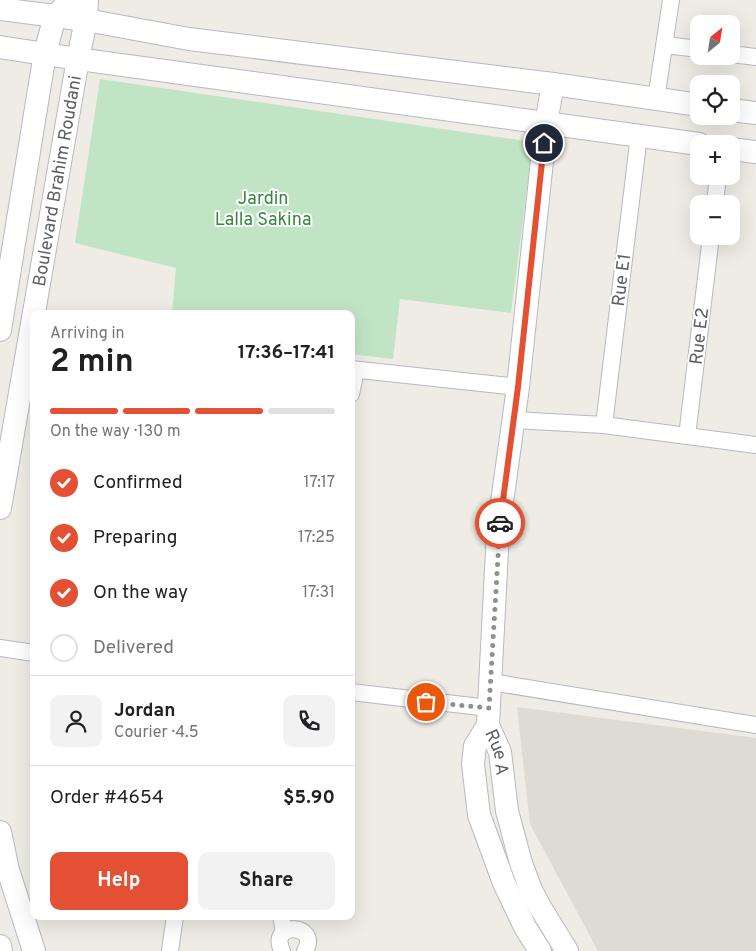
<!DOCTYPE html>
<meta charset="utf-8">
<style>
:root{--surface:#fff;--page:#f2f2f2;--text:#202124;--muted:#757577;--line:#e0e0e0;--accent:#e45034}
body{margin:0;font-family:Overpass,sans-serif;background:var(--page);color:var(--text);height:100vh;display:flex;flex-direction:column;font-size:19px;white-space:nowrap}
*{box-sizing:border-box;margin:0}
p{font-size:16px;color:var(--muted)}
.icon{flex:none;width:28px;height:28px;fill:none;stroke:currentColor;stroke-width:2;stroke-linecap:round;stroke-linejoin:round}
.map{position:relative;flex:1;overflow:hidden}
.drawer{position:absolute;left:30px;top:310px;width:325px;height:610px;display:flex;flex-direction:column;background:var(--surface);border-radius:10px;box-shadow:0 5px 20px #0002}
.drawer>*{flex:none}
.needle{width:32px;rotate:30deg}
.buttons{position:absolute;left:690px;top:15px;display:grid;gap:10px}
.buttons a{display:grid;place-items:center;width:50px;height:50px;border-radius:10px;background:var(--surface);box-shadow:0 5px 20px #0002;font-size:25px}
.pin{position:absolute;display:grid;place-items:center;width:42px;height:42px;color:#fff;margin:-21px;border:2px solid #fff;border-radius:50%;box-shadow:0 1px 5px #0007}
.courier{position:absolute;display:grid;place-items:center;width:50px;height:50px;margin:-25px;border:4px solid #e45034;border-radius:50%;background:#fff;color:#222;box-shadow:0 1px 6px #0007}
.head em{font-style:normal;font-weight:700}
.head div{display:flex;flex-direction:column-reverse}
.head{display:flex;align-items:center;justify-content:space-between;height:85px;padding:0 20px}
h1{font-size:32px;font-weight:700;line-height:38px}
.bar{display:grid;grid-template-columns:repeat(4,1fr);gap:8px 5px;align-content:center;height:60px;padding:0 20px}
.bar i{height:6px;border-radius:4px;background:var(--line)}
.bar .selected{background:var(--accent)}
.bar p{grid-column:span 4}
.line{display:flex;align-items:center;gap:12px;padding:0 20px;border-top:1px solid var(--line)}
.line div{flex:1}
.round{display:grid;place-items:center;flex:none;width:52px;height:52px;border-radius:10px;background:var(--page)}
ol{padding:0 20px;list-style:none}
li{display:flex;align-items:center;gap:15px;height:55px}
li p{margin-inline-start:auto}
li .icon{padding:5px;border-radius:50%;background:var(--accent);color:#fff;stroke-width:4}
li:last-child{color:var(--muted)}
li i{width:28px;height:28px;border:2px solid var(--line);border-radius:50%}
.action{display:flex;gap:10px;margin-top:auto;padding:10px 20px}
.action a{flex:1;height:58px;border-radius:10px;background:var(--accent);color:#fff;font-size:20px;font-weight:700;line-height:58px;text-align:center}
.action a+a{background:var(--page);color:var(--text)}
.map>svg:first-child{display:block}
.education{fill:#dedcd2}
.green{fill:#c1e5c4}
.lines{fill:none;stroke-linecap:round;stroke-linejoin:round}
.street-casing{stroke:#b6b9bd;stroke-width:18}
.secondary-casing{stroke:#b7b9bf;stroke-width:24}
.street{stroke:#fff;stroke-width:16}
.secondary{stroke:#fff;stroke-width:22}
.done{stroke:#8f9091;stroke-width:5;stroke-dasharray:0 9}
.route{stroke:#e45034;stroke-width:6}
.labels{text-anchor:middle;stroke-width:4;stroke-linejoin:round;paint-order:stroke}
.street-label{font-size:18px;fill:#5c5f64;stroke:#fff}
.park-label{font-size:18px;fill:#388642;stroke:#fff}
</style>
<div class="map">
<svg width="756" height="951" viewBox="0 0 756 951">
<rect width="100%" height="100%" fill="#eeece4"/>
<path class="education" d="M 517,707 L 756,738 L 756,951 L 598,951 L 530,824 Z"/>
<path class="green" d="M 100,79 L 533,142 L 511,313 L 400,299 L 393,359 L 351,354 L 351,314 L 172,314 L 176,268 L 75,243 Z"/>
<g class="lines">
<g class="street-casing">
<g id="street">
<path d="M 665,45 L 699,49"/>
<path d="M 731,54 L 756,57"/>
<path d="M 656,99 L 671,0"/>
<path d="M 715,204 L 718,176"/>
<path d="M 351,369 L 518,387"/>
<path d="M 351,394 L 356,370"/>
<path d="M 514,420 L 604,425 L 756,445"/>
<path d="M 604,425 L 639,135"/>
<path d="M 687,436 L 711,236"/>
<path d="M 0,648 L 34,653"/>
<path d="M 491,682 L 756,725"/>
<path d="M 351,692 L 489,708"/>
<path d="M 281,916 L 284,932"/>
<path d="M 170,951 L 175,916"/>
<path d="M 282,951 C 268,920 321,924 305,951"/>
</g>
</g>
<g class="secondary-casing">
<g id="secondary">
<path d="M 0,9 L 86,20 L 189,39 L 553,84 L 699,105"/>
<path d="M 0,47 L 78,59 L 699,144"/>
<path id="s1" d="M 553,84 L 546,123 L 518,387 L 498,531 L 488,725 L 500,752 L 507,811 L 521,863 L 531,890 L 540,907 L 567,951"/>
<path d="M 731,110 L 756,113"/>
<path d="M 731,149 L 756,152"/>
<path d="M 0,330 L 45,53 L 55,16 L 71,0"/>
<path id="s2" d="M 0,508 L 78,59 L 86,20 L 87,0"/>
<path d="M 488,725 L 475,746 L 473,764 L 479,815 L 504,883 L 525,927 L 540,951"/>
<path d="M 0,832 L 8,870 L 34,951"/>
<path d="M 0,946 L 1,951"/>
</g>
</g>
<use href="#street" class="street"/>
<use href="#secondary" class="secondary"/>
</g>
<g class="lines">
<path class="done" d="M 426,702 L 489,708 L 500,523"/>
<path class="route" d="M 500,523 L 518,387 L 544,143"/>
</g>
<g class="labels">
<g class="street-label">
<text dy="6" stroke="none"><textPath href="#s2" startOffset="332">Boulevard Brahim Roudani</textPath></text>
<text transform="translate(621 280) rotate(-83)" y="6">Rue E1</text>
<text transform="translate(699 336) rotate(-83)" y="6">Rue E2</text>
<text dy="6" stroke="none"><textPath href="#s1" startOffset="674">Rue A</textPath></text>
</g>
<g class="park-label">
<text x="263" y="204">Jardin<tspan x="263" dy="21">Lalla Sakina</tspan></text>
</g>
</g>
</svg>
<div class="buttons">
<a><svg class="needle" viewBox="-14 -14 28 28"><path d="M0-13l5 13h-10z" fill="#e53935"/><path d="M0 13l5-13h-10z" fill="#757577"/></svg></a>
<a><svg class="icon" aria-label="locate" viewBox="0 0 24 24"><circle cx="12" cy="12" r="6"/><path d="M12 2v4M12 18v4M2 12h4M18 12h4"/></svg></a>
<a>+</a>
<a>−</a>
</div>
<div class="pin" style="left:426px;top:702px;background:#ea580c"><svg class="icon" aria-label="bag" viewBox="0 0 24 24"><path d="M5 8h14l-1 12H6zM9 8a3 3 0 0 1 6 0"/></svg></div>
<div class="pin" style="left:544px;top:143px;background:#1f2937"><svg class="icon" aria-label="home" viewBox="0 0 24 24"><path d="M3 11l9-7 9 7M6 9v11h12V9"/></svg></div>
<div class="courier" style="left:500px;top:523px"><svg class="icon" aria-label="car" viewBox="0 0 24 24"><path d="M5 17H2v-5l4-1 3-4h7l3 4 3 1v5h-3M9 17h6M6 11h13"/><circle cx="7" cy="17" r="2"/><circle cx="17" cy="17" r="2"/></svg></div>
<section class="drawer">
<div class="head"><div><h1>2 min</h1><p>Arriving in</p></div><em>17:36–17:41</em></div>
<div class="bar"><i class="selected"></i><i class="selected"></i><i class="selected"></i><i></i><p>On the way · 130 m</p></div>
<ol>
<li><svg class="icon" aria-label="check" viewBox="0 0 24 24"><path d="M5 12l5 5 9-10"/></svg>Confirmed<p>17:17</p></li>
<li><svg class="icon" aria-label="check" viewBox="0 0 24 24"><path d="M5 12l5 5 9-10"/></svg>Preparing<p>17:25</p></li>
<li><svg class="icon" aria-label="check" viewBox="0 0 24 24"><path d="M5 12l5 5 9-10"/></svg>On the way<p>17:31</p></li>
<li><i></i>Delivered</li>
</ol>
<div class="line" style="height:90px"><a class="round"><svg class="icon" aria-label="person" viewBox="0 0 24 24"><circle cx="12" cy="8" r="4"/><path d="M4 21q1-7 8-7t8 7"/></svg></a><div><b>Jordan</b><p>Courier · 4.5</p></div><a class="round"><svg class="icon" aria-label="phone" viewBox="0 0 24 24"><path d="M5 4h4l2 5-3 2q2 4 5 5l2-3 5 2v4C11 20 4 13 5 4z"/></svg></a></div>
<div class="line" style="height:65px"><div>Order #4654</div><b>$5.90</b></div>
<div class="action"><a>Help</a><a>Share</a></div>
</section>
</div>
